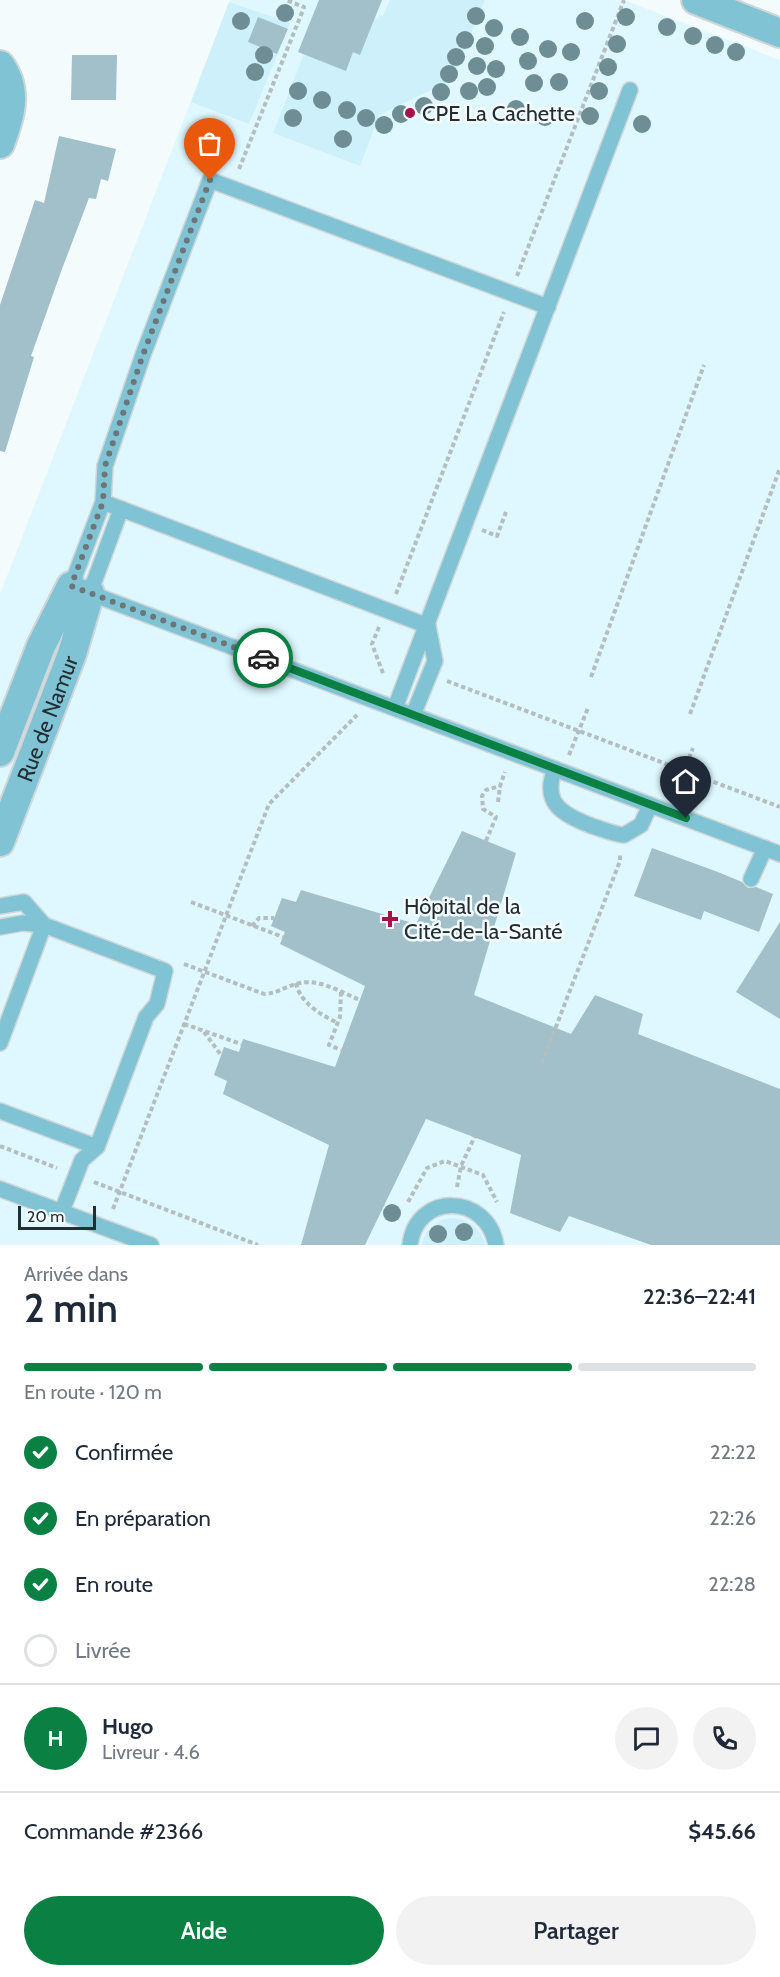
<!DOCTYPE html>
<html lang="fr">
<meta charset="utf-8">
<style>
:root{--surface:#fff;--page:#f2f2f3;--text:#1f2937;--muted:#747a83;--line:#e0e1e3;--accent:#0b8043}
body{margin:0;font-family:Cabin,sans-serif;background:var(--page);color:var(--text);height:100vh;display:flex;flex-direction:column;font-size:22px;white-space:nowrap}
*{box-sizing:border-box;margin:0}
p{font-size:20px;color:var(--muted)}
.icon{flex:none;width:33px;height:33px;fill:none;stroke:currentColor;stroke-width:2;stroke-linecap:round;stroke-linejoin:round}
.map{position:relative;height:1245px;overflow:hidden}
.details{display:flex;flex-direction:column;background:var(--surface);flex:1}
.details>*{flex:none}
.scale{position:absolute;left:18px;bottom:15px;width:78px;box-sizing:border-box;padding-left:6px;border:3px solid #222e32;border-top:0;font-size:16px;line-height:21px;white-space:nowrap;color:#222e32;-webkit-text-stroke:4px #f4fbfd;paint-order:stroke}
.pin{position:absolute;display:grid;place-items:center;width:51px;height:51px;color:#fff;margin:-62px -26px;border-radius:50% 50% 50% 0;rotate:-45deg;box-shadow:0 0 6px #0007}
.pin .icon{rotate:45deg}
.courier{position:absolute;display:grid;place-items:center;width:60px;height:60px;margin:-30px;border:4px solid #0b8043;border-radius:50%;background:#fff;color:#222;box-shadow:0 2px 8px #0007}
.head em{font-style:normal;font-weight:600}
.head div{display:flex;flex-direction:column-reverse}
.head{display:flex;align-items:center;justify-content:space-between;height:102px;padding:0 24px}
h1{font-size:39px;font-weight:600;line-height:45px}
.bar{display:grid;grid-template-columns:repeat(4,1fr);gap:9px 6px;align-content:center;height:72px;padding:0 24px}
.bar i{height:8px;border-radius:4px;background:var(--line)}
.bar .selected{background:var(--accent)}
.bar p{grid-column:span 4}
.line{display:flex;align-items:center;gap:15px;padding:0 24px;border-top:2px solid var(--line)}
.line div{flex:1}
.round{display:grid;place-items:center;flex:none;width:63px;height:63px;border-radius:32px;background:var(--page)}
ol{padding:0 24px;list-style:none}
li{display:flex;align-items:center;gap:18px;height:66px}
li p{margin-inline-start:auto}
li .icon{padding:6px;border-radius:50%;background:var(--accent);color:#fff;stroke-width:4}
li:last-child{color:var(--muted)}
li i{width:33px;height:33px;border:3px solid var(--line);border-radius:50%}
.button{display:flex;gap:12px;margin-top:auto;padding:12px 24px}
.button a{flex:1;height:69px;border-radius:36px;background:var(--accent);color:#fff;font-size:24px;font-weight:600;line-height:69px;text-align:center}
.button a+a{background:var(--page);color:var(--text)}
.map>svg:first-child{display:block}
.built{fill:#dff8ff}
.green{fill:#cdf0fa}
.building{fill:#a1c0c9}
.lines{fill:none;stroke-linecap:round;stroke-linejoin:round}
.lane-casing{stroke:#ced6d8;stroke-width:18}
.street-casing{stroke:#ced6d8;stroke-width:32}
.path{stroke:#b4bdc0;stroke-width:4;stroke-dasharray:4.5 3;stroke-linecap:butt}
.lane{stroke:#80c3d4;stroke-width:15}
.street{stroke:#80c3d4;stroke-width:28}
.tree{fill:#6e8d94}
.done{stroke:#6c7679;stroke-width:6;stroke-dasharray:0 10.8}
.route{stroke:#0b8043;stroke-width:8}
.poi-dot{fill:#a6124c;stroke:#f4fbfd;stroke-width:2}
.labels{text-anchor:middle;stroke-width:5;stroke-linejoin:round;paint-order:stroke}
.poi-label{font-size:22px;fill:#222e32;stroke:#f4fbfd;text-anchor:start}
.street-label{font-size:22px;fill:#222e32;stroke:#f4fbfd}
</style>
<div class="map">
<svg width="780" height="1245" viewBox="0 0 780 1245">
<rect width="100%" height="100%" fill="#f4fbfd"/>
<path class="built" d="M 230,0 L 624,0 L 780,60 L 780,1245 L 0,1245 L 0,594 Z"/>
<g class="green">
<path d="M 390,0 L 485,0 L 452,80 L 379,115 L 360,166 L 273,133 L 304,54 L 346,70 L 353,52 L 360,55 L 375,18 L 378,19 L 379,15 L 383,16 Z"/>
<path d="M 229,2 L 290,23 L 249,124 L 191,102 Z"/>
<path d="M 454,1218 C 470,1220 481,1229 485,1245 L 421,1245 C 426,1229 437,1218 454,1218 Z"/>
</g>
<g class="building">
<path d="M 319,0 L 382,0 L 360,55 L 353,52 L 346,71 L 298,52 Z"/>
<path d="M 258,17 L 288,29 L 277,54 L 248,42 Z"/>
<path d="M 72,55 L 117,55 L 116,100 L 71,100 Z"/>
<path d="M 59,136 L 116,149 L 108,181 L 101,179 L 96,199 L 89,198 L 62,269 L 31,356 L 34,357 L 5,452 L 0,451 L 0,305 L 35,200 L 44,203 Z"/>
<path d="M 462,831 L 516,853 L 474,995 L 571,1034 L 595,995 L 643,1014 L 638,1034 L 780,1089 L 780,1245 L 651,1245 L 569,1216 L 560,1232 L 510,1213 L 521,1155 L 426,1119 L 365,1245 L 301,1245 L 329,1145 L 223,1094 L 227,1081 L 214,1075 L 224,1047 L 239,1052 L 243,1039 L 335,1067 L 365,986 L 280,944 L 285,932 L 271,926 L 282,898 L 296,902 L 301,890 L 416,924 Z"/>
<path d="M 652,848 L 718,872 L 742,882 L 748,888 L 756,887 L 773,894 L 759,932 L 704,911 L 701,920 L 634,896 Z"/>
<path d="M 780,922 L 780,1019 L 736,992 Z"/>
</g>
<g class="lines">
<g class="lane-casing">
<g id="lane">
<path d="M 103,502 L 71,586 L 780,854"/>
<path d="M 90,593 L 121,509"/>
<path d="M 428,626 L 103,502 L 105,466 L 144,352 L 210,180 L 548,307"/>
<path d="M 395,708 L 630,90"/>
<path d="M 413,715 L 435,661 L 428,626"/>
<path d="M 555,769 C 541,803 563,815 592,826 C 602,829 613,834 624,835 L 641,825 L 650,805"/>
<path d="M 751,879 L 765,848"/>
<path d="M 0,906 L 24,902 L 44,925"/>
<path d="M 0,927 L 23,923 L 44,925 L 165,971 L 157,1004 L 146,1017 L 97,1147 L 0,1111"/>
<path d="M 0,1043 L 44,925"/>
<path d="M 0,1189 L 151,1245"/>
<path d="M 62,1211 L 82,1160 L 97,1147"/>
<path d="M 410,1245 C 416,1192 487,1193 496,1245"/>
</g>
</g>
<g class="street-casing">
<g id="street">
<path d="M 696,0 L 780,33"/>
<path d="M 0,65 C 19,91 10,117 0,144"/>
<path d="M 0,752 L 41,646 L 71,586"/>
<path id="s1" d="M 0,842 L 72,654 L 90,593"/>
</g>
</g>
<g class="path">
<path d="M 239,169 L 303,10 L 304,7 L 286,0"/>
<path d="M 517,276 L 624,0"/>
<path d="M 482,530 L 497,536 L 506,512"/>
<path d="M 396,594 L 504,312"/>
<path d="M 379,627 L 372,644 L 384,676"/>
<path d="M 591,677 L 704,365"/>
<path d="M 447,681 L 780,807"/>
<path d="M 690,714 L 780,468"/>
<path d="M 569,755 L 588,708"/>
<path d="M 675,793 L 693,748"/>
<path d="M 498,802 L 500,786"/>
<path d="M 486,841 L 496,817 L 483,809 L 482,796 L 486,790 L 500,786 L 505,772"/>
<path d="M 191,902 L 283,937"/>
<path d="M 252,926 L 259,918 L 274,918"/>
<path d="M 184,964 L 264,994 C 276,994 284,987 296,984 C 318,977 340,992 360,1000"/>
<path d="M 296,983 C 300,1003 321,1015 338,1023"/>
<path d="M 341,992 L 340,1017 L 329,1045 L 341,1050"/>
<path d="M 184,1024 L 241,1044"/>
<path d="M 204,1032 L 221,1055"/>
<path d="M 542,1063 L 620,861 L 620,853"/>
<path d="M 0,1146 L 57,1168"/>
<path d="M 94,1182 L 258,1245"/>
<path d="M 457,1187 L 461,1166 L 475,1136"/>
<path d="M 408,1202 L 427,1168 L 445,1161 L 483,1175 L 497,1202"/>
<path d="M 113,1209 L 269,804 L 357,715"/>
</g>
<use href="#lane" class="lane"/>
<use href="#street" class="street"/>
</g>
<g class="tree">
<circle cx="285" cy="13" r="9"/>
<circle cx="476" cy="16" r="9"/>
<circle cx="626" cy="17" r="9"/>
<circle cx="241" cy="21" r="9"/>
<circle cx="585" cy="21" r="9"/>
<circle cx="667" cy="27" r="9"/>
<circle cx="494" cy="28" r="9"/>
<circle cx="693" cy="36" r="9"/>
<circle cx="520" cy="37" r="9"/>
<circle cx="465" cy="40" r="9"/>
<circle cx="617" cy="44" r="9"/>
<circle cx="715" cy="45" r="9"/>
<circle cx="485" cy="46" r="9"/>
<circle cx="548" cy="49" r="9"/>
<circle cx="571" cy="52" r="9"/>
<circle cx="736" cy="52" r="9"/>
<circle cx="264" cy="55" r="9"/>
<circle cx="456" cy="57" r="9"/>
<circle cx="528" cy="61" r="9"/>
<circle cx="477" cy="66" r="9"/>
<circle cx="608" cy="67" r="9"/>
<circle cx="496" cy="69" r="9"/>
<circle cx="255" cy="72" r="9"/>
<circle cx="449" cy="74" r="9"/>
<circle cx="559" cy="82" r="9"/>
<circle cx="534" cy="83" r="9"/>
<circle cx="487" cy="87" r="9"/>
<circle cx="298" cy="91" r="9"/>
<circle cx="469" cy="91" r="9"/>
<circle cx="599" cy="91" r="9"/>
<circle cx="441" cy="92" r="9"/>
<circle cx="322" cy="100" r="9"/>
<circle cx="424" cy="106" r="9"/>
<circle cx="516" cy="109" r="9"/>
<circle cx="347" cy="110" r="9"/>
<circle cx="401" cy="114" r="9"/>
<circle cx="590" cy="116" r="9"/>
<circle cx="545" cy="117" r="9"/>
<circle cx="293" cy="118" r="9"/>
<circle cx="366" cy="118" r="9"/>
<circle cx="642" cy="124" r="9"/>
<circle cx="384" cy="125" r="9"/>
<circle cx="343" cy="139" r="9"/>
<circle cx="392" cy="1213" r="9"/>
<circle cx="464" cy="1232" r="9"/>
<circle cx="438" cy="1234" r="9"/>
</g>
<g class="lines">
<path class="done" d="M 210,180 L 144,352 L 105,466 L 103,502 L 71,586 L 263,658"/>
<path class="route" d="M 263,658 L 686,818"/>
</g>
<g class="poi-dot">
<circle cx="410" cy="113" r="6"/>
<path d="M387 910h6v6h6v6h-6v6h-6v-6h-6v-6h6z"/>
</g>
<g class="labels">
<g class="poi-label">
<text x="422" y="121">CPE La Cachette</text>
<text x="404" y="914">Hôpital de la<tspan x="404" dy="25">Cité-de-la-Santé</tspan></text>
</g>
<g class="street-label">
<text dy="8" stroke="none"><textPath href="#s1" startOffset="132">Rue de Namur</textPath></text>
</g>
</g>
</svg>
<div class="scale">20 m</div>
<div class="pin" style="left:210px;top:180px;background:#ea580c"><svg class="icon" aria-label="bag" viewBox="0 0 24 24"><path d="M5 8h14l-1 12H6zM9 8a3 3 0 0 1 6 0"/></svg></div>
<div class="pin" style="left:686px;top:818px;background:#1f2937"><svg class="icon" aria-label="home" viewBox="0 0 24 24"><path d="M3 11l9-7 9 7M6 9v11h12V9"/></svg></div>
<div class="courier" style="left:263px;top:658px"><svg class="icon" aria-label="car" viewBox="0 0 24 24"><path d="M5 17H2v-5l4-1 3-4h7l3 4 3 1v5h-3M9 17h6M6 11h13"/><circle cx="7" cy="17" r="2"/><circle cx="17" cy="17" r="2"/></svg></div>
</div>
<section class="details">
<div class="head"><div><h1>2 min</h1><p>Arrivée dans</p></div><em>22:36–22:41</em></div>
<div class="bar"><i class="selected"></i><i class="selected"></i><i class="selected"></i><i></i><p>En route · 120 m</p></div>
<ol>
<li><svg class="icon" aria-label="check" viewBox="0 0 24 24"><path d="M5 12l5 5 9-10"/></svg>Confirmée<p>22:22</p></li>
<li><svg class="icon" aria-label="check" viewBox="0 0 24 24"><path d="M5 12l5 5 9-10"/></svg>En préparation<p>22:26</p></li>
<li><svg class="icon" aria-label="check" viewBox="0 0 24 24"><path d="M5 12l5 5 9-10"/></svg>En route<p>22:28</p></li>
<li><i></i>Livrée</li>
</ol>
<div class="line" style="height:108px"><b class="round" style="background:var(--accent);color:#fff">H</b><div><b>Hugo</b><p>Livreur · 4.6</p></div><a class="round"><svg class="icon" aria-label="chat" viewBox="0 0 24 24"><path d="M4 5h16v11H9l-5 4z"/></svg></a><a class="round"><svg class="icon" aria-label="phone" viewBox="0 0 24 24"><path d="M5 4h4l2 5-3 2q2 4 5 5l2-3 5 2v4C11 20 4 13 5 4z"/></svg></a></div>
<div class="line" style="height:78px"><div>Commande #2366</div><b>$45.66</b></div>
<div class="button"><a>Aide</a><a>Partager</a></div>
</section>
